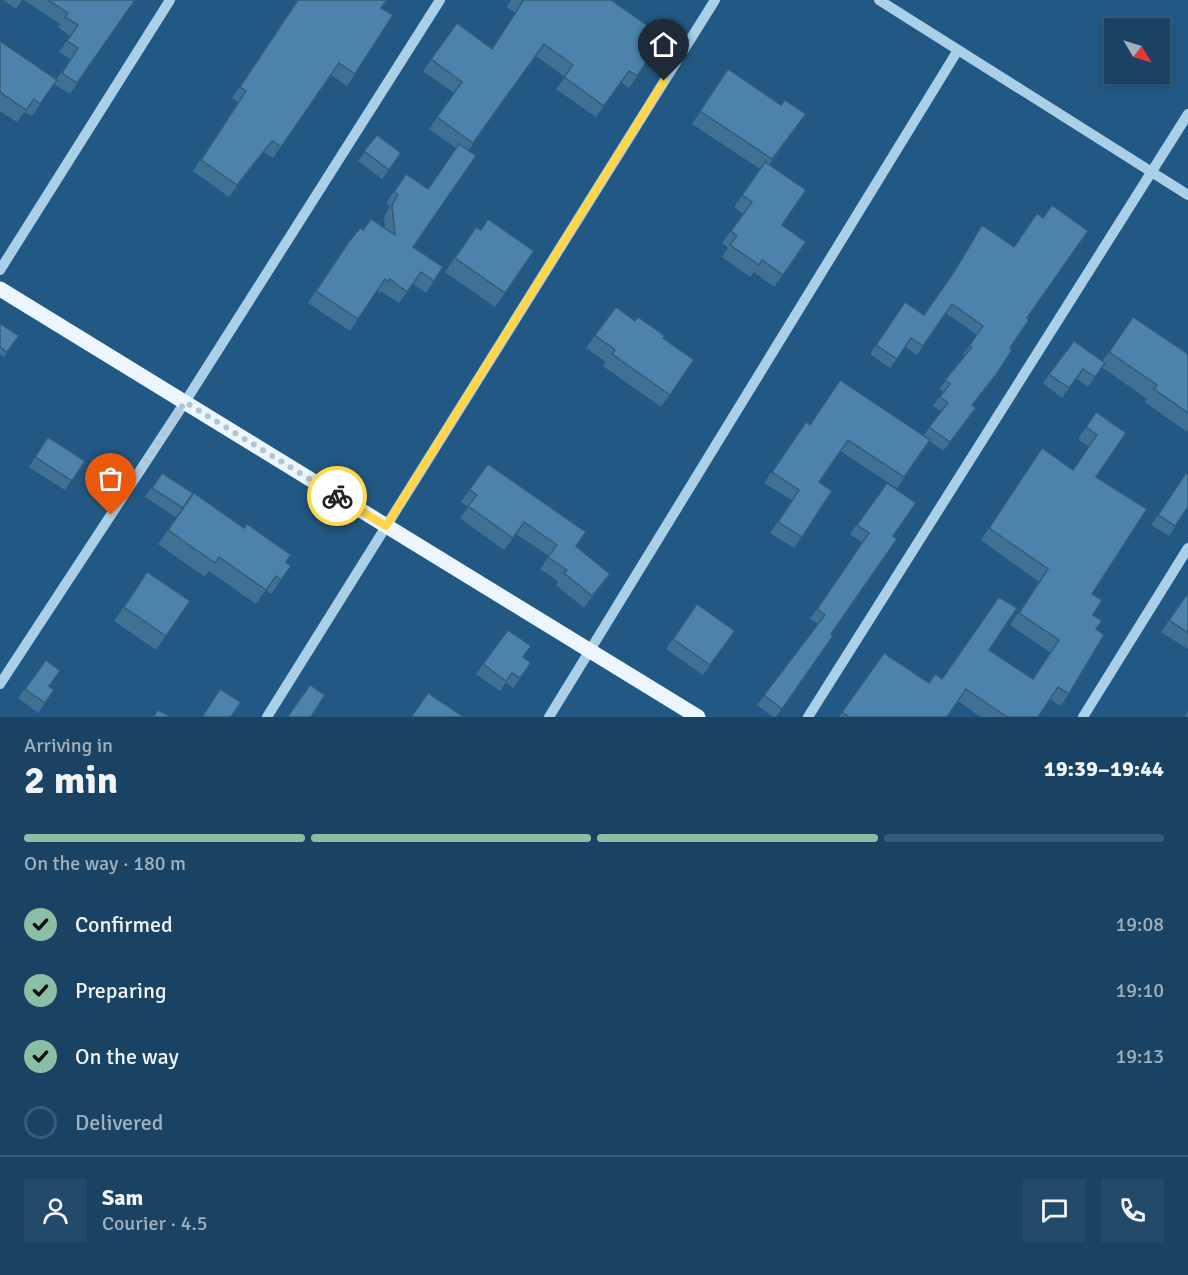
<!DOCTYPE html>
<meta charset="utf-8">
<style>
:root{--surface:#1a4363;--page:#234a69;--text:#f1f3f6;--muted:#9fb0be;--line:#385c78;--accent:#8abfa5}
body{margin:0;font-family:Signika,sans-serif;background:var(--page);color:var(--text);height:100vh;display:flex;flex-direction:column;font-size:22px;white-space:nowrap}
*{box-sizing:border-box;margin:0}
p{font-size:20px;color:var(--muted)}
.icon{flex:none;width:33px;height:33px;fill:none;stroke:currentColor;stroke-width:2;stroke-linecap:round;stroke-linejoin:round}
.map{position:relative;height:717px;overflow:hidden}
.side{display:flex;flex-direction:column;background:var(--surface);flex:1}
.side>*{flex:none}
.needle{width:39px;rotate:128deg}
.controls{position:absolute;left:1104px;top:18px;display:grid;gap:12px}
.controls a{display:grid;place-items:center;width:66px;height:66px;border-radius:0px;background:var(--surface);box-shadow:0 3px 9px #0003,0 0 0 2px var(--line);font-size:30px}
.pin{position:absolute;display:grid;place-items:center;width:51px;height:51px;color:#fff;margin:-62px -26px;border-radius:50% 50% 50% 0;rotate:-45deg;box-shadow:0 0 6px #0007}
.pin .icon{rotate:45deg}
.courier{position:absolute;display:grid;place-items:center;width:60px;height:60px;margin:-30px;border:4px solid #ffd54a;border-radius:50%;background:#fff;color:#222;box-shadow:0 2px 8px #0007}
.head em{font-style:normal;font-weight:800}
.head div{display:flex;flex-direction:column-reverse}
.head{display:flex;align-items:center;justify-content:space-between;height:102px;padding:0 24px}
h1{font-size:39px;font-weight:800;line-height:45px}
.bar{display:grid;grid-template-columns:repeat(4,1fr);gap:9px 6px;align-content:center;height:72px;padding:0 24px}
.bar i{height:8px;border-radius:4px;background:var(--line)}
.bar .current{background:var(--accent)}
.bar p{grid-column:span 4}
.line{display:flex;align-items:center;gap:15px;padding:0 24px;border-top:2px solid var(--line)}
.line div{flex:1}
.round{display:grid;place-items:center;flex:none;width:63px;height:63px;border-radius:0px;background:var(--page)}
ol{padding:0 24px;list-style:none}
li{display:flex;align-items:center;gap:18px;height:66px}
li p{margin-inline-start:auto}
li .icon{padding:6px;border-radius:50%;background:var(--accent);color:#111;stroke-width:4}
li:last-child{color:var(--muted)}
li i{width:33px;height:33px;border:3px solid var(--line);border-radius:50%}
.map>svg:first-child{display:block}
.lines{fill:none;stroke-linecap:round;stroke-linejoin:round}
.minor{stroke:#aacfe9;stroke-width:10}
.major{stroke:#edf6fe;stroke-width:15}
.wall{fill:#407194}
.shaded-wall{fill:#345c78}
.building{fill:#4b83ac;stroke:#345c78;stroke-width:1.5}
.done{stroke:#b2c5d4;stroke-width:6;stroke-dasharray:0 10.8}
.route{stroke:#ffd54a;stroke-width:8}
</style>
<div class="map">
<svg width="1188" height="717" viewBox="0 0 1188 717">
<rect width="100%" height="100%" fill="#225984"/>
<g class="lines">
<g class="minor">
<path d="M 879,0 L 1188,195"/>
<path d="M 0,270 L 170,0"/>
<path d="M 0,684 L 185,402 L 440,0"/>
<path d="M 267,717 L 715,0"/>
<path d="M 549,717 L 958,50"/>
<path d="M 808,717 L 1188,114"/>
<path d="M 1083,717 L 1188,548"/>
</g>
<path class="major" d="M 0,289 L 698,717"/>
</g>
<g class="wall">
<path d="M 3,0 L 22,0 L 16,9 Z"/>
<path d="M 24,0 L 135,0 L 70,94 L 54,84 L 32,116 L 25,112 L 17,122 L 0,111 L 0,41 L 56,80 L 71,59 L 59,52 L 70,36 L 58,27 L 60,24 Z"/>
<path d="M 297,0 L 388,0 L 382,8 L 355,74 L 347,86 L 331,75 L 273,158 L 264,152 L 229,197 L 193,171 L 238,102 L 232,98 Z"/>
<path d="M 511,0 L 611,0 L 664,37 L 629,88 L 621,82 L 596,117 L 556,89 L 565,77 L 536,56 L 468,151 L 413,247 L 443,267 L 426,293 L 413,284 L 399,303 L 381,291 L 380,293 L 377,291 L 350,331 L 308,303 L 340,254 L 363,230 L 385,228 L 384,217 L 390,206 L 386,203 L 406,174 L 428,189 L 456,148 L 429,129 L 454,93 L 423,71 L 457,23 L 492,48 L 515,13 L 507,7 Z"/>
<path d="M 728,69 L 797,127 L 769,165 L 782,225 L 806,242 L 774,287 L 754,272 L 750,277 L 722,257 L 728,248 L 722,243 L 743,214 L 734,207 L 760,169 L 692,124 Z"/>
<path d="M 377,135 L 401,153 L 382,179 L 358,161 Z"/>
<path d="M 982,225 L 1027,318 L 992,381 L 973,405 L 970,417 L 943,451 L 930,441 L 897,488 L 840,451 L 819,482 L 832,491 L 794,548 L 770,533 L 792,500 L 764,483 L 806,422 L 810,425 L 924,435 L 941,411 L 933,406 L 943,392 L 939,389 L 965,356 L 963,354 L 977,335 L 946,313 L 917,355 L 905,347 L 890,368 L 870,354 L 905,302 L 924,315 L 948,280 Z"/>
<path d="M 476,227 L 481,230 L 534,251 L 495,307 L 445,272 Z"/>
<path d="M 616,307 L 635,321 L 663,338 L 694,360 L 661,407 L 603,366 L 606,362 L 586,348 Z"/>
<path d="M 0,323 L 19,336 L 4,357 L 0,354 Z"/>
<path d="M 1074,341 L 1102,361 L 1109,352 L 1188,354 L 1188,430 L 1187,432 L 1145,402 L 1147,399 L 1102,367 L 1088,387 L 1076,378 L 1062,398 L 1043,383 Z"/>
<path d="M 1096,412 L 1126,433 L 1096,477 L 1092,594 L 1093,615 L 1096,629 L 1069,694 L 1060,706 L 1050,699 L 1038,717 L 981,717 L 958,701 L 947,717 L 839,717 L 884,653 L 929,683 L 942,679 L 989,650 L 1033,679 L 1051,653 L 1010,625 L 1039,582 L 981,540 L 1034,460 L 1073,470 L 1089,447 L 1078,439 Z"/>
<path d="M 48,437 L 85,461 L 65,490 L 29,467 Z"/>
<path d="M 488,464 L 576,546 L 602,585 L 584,608 L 556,585 L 558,581 L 540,569 L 549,556 L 516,534 L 504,550 L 460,518 L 468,507 L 461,502 Z"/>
<path d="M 162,473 L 193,493 L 176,517 L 145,497 Z"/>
<path d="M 1186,473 L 1188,507 L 1169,536 L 1151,525 Z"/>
<path d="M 887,483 L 893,536 L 831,634 L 833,636 L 776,717 L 773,717 L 757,705 L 818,624 L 810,619 L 862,542 L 850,534 Z"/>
<path d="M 194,493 L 291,566 L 271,594 L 266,590 L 256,604 L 209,571 L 205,577 L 158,544 Z"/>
<path d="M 147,572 L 190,601 L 156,650 L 114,621 Z"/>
<path d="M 1188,593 L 1188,649 L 1161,632 Z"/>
<path d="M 697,604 L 735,631 L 703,675 L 666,649 Z"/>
<path d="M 508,630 L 523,657 L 531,663 L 513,688 L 506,682 L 500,691 L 476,674 Z"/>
<path d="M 46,660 L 49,686 L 54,690 L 38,713 L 18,698 Z"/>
<path d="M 1188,711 L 1188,717 L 1184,717 Z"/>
</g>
<g class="shaded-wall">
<path d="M 272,141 L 264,152 L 229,197 L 237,185 Z"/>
<path d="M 610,574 L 602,585 L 584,608 L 592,596 Z"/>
</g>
<g class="building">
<path d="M 48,0 L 135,0 L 77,83 L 62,73 L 78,48 L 67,41 L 78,25 L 65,17 L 68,13 Z"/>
<path d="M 298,0 L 387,0 L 381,8 L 393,15 L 355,74 L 339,63 L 281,147 L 272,141 L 237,185 L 201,160 L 246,91 L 240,87 Z"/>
<path d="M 522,0 L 611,0 L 664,37 L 637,76 L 629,71 L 604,106 L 564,77 L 573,65 L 544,44 L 473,143 L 437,117 L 462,82 L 431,59 L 457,23 L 492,49 L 523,1 Z"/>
<path d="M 0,41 L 57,80 L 40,104 L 34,99 L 26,110 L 0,92 Z"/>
<path d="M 728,69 L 781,105 L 785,100 L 806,114 L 772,159 L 700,111 Z"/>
<path d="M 377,135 L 401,153 L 389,170 L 364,151 Z"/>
<path d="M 459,144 L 476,156 L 413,247 L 443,267 L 434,281 L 421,272 L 407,292 L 390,279 L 388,282 L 385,279 L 358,319 L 316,291 L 348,243 L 360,228 L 363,230 L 371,219 L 395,235 L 392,205 L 398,195 L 394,192 L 406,174 L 428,189 Z"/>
<path d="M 765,162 L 806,190 L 782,225 L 806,242 L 783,275 L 762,260 L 759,265 L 730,245 L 737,236 L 731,231 L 752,202 L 742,195 Z"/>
<path d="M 1052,205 L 1088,231 L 1027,318 L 1029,320 L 1010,348 L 1012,350 L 998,372 L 972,405 L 976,408 L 950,442 L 929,427 L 948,403 L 940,397 L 950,384 L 945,380 L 972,347 L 969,346 L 983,326 L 952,304 L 923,346 L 911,338 L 897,359 L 876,345 L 905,302 L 924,315 L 954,272 L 982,225 L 1014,247 L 1037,213 L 1043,218 Z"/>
<path d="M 488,219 L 534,251 L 505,293 L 455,258 L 476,227 L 481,230 Z"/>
<path d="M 616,307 L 635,321 L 638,317 L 665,336 L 663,338 L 694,360 L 670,395 L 612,354 L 615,350 L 595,335 Z"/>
<path d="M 1133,317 L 1188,354 L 1188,413 L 1154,389 L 1157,385 L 1109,352 Z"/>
<path d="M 0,323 L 19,336 L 7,352 L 0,347 Z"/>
<path d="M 1074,341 L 1105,363 L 1095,377 L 1083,369 L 1069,388 L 1049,374 Z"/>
<path d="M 840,380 L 930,440 L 904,477 L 848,440 L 819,482 L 832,491 L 802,537 L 778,522 L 799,490 L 772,472 L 806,422 L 810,425 Z"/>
<path d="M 1096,412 L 1126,433 L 1096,477 L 1147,509 L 1092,594 L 1102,600 L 1093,615 L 1102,621 L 1096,629 L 1104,635 L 1069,694 L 1058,687 L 1038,717 L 1007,717 L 966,689 L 947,717 L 849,717 L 842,712 L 884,653 L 929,683 L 935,674 L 942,679 L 999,597 L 1017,608 L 989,650 L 1033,679 L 1059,640 L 1019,613 L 1048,569 L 989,528 L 1042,448 L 1073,470 L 1097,435 L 1086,427 Z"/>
<path d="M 48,437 L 85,461 L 72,481 L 35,457 Z"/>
<path d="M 488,464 L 586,532 L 576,546 L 610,574 L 592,596 L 564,573 L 567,570 L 548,557 L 557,545 L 524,522 L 513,538 L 468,506 L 477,495 L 469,490 Z"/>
<path d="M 162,473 L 193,493 L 183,508 L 152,488 Z"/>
<path d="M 1186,473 L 1188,474 L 1188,507 L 1175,526 L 1158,515 Z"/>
<path d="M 887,483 L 916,503 L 893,536 L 897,539 L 831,634 L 833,636 L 782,709 L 764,695 L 825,615 L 817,609 L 869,533 L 857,525 Z"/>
<path d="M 194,493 L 244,528 L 247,524 L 291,555 L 286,562 L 291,566 L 281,580 L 276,576 L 266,590 L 219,557 L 215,563 L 168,530 Z"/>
<path d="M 147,572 L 190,601 L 166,636 L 124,607 Z"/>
<path d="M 1188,593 L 1188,633 L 1169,620 Z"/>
<path d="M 697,604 L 735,631 L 710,665 L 673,639 Z"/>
<path d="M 508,630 L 531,646 L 523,657 L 531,663 L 520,678 L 512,673 L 506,681 L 483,664 Z"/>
<path d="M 46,660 L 60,671 L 49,686 L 54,690 L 45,703 L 25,689 Z"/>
<path d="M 310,685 L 325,695 L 311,717 L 290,717 L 288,716 Z"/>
<path d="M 220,689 L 241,702 L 231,717 L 202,717 Z"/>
<path d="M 428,693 L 464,717 L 411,717 Z"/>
<path d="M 158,710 L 171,717 L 153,717 Z"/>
</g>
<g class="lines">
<path class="done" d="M 111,515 L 185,402 L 337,496"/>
<path class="route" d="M 337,496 L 386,526 L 664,81"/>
</g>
</svg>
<div class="controls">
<a><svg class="needle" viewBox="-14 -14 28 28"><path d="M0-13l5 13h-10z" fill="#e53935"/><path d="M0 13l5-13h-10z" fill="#9fb0be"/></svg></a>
</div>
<div class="pin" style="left:111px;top:515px;background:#ea580c"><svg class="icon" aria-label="bag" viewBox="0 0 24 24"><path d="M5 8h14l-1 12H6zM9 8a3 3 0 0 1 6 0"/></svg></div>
<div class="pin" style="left:664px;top:81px;background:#1f2937"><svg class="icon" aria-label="home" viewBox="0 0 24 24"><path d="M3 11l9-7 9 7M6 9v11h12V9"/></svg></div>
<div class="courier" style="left:337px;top:496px"><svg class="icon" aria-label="bike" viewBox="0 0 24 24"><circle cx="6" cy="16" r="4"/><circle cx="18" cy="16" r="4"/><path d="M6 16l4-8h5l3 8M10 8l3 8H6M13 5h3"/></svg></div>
</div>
<section class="side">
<div class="head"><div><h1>2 min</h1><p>Arriving in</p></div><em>19:39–19:44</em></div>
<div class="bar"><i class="current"></i><i class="current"></i><i class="current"></i><i></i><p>On the way · 180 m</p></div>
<ol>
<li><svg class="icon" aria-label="check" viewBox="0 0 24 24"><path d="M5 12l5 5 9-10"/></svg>Confirmed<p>19:08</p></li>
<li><svg class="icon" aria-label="check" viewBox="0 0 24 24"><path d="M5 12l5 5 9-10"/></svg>Preparing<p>19:10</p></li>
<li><svg class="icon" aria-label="check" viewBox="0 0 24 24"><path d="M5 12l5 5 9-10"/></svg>On the way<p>19:13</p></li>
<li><i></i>Delivered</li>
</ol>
<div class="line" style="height:108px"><a class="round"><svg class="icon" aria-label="person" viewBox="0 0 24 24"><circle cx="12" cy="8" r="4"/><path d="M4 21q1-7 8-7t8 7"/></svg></a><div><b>Sam</b><p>Courier · 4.5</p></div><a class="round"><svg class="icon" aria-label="chat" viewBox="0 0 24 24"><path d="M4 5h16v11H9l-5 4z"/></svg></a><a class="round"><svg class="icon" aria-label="phone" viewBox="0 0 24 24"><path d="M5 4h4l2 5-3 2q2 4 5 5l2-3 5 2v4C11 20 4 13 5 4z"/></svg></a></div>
</section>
